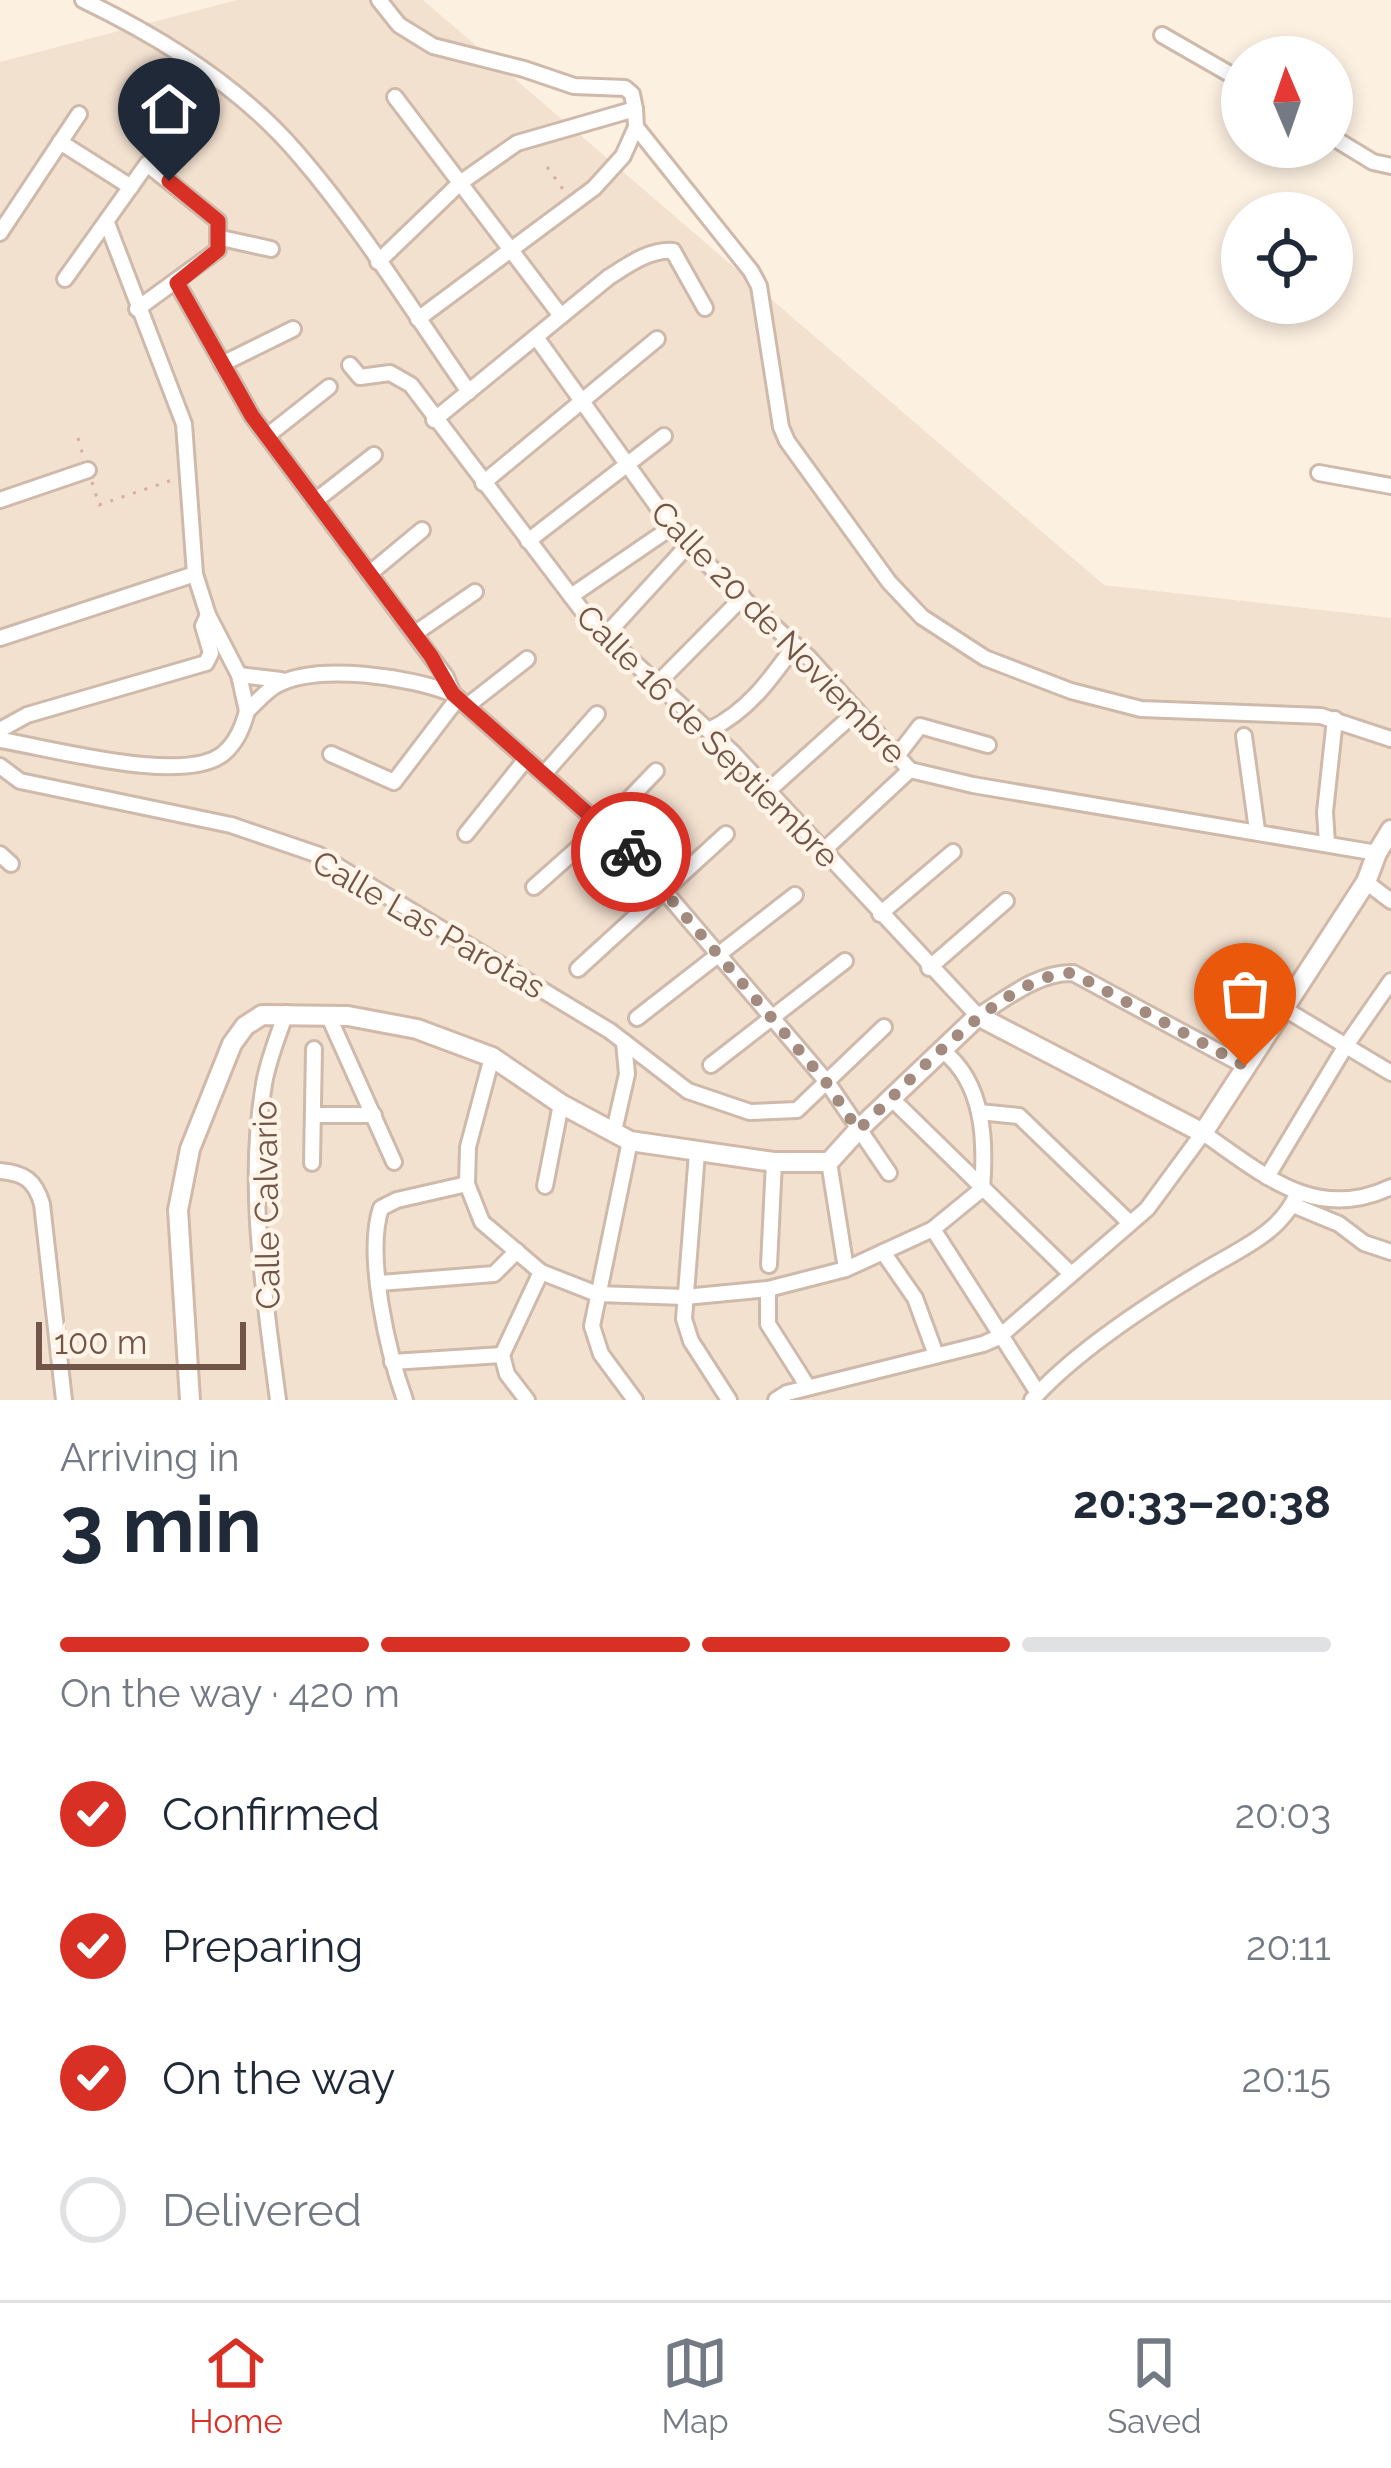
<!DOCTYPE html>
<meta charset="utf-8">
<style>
:root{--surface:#fff;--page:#f6f6f7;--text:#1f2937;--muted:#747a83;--line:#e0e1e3;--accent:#d93025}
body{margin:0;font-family:Raleway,sans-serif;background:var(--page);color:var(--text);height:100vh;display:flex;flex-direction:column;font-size:45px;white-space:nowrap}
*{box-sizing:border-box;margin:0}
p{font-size:39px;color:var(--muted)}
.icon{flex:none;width:66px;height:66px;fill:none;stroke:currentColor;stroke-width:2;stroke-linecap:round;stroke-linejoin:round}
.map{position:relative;height:1400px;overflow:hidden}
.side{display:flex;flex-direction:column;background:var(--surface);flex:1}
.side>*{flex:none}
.needle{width:78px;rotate:358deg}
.tools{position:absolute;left:1221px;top:36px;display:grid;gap:24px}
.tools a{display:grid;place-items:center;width:132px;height:132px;border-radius:50%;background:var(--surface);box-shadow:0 6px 18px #0003;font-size:60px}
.scale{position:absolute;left:36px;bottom:30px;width:210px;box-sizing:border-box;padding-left:12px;border:6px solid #725549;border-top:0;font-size:33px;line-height:42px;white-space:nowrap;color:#725549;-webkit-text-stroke:9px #fff4e7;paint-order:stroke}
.pin{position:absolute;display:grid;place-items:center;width:102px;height:102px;color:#fff;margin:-123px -51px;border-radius:50% 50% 50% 0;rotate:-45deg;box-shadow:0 0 12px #0007}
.pin .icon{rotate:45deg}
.courier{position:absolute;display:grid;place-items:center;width:120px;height:120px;margin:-60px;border:9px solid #d93025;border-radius:50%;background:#fff;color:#222;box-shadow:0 3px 15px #0007}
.headline em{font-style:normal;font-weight:700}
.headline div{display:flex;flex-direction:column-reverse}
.headline{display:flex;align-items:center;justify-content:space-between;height:204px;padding:0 60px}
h1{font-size:78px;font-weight:700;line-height:90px}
.bar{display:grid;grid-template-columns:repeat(4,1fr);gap:18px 12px;align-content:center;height:144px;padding:0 60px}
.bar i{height:15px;border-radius:9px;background:var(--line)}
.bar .active{background:var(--accent)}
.bar p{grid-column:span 4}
ol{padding:0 60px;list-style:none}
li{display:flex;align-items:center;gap:36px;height:132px}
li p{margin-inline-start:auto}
li .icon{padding:12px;border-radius:50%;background:var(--accent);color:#fff;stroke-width:4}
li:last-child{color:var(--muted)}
li i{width:66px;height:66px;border:6px solid var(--line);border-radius:50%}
.tab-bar{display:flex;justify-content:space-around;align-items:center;height:168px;border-top:3px solid var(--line);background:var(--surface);font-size:33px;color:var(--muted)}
.tab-bar a{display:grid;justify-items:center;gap:6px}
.tab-bar .active{color:var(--accent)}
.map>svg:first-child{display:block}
.residential{fill:#f3e1d0}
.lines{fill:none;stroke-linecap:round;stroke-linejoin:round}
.street-casing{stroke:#ceb9ab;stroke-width:20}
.secondary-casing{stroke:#d1b8a8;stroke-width:24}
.path{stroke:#d5af9d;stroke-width:3;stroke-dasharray:3 9;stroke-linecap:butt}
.street{stroke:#fff;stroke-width:14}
.secondary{stroke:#fff;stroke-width:18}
.done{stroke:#a28b7e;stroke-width:12;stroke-dasharray:0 21.6}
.route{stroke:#d93025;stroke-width:15}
.labels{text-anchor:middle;stroke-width:9;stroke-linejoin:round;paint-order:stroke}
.street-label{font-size:33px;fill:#725549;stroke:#fff4e7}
</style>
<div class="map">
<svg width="1391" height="1400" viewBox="0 0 1391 1400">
<rect width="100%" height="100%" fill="#fcf0e1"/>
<path class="residential" d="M 237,0 L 423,0 L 1104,585 L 1391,618 L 1391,1400 L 0,1400 L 0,62 Z"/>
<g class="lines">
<g class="street-casing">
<g id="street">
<path d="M 83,0 C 160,37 242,88 298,154 C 361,227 413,312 469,392"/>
<path d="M 379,0 L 399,25 L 433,46 L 524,69 L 574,86 L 625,88 L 632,94 L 635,109 L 636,127 L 623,156 L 594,188 L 418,319"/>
<path d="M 1162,35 L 1242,81"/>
<path d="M 395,97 L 561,316"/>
<path d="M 636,127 L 751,271 L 759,286 L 781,427 L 787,441 L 889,582 L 922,617 L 985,658 L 1071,691 L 1141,709 L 1321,716 L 1391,739"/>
<path d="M 1332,137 L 1373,162 L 1391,166"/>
<path d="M 60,142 L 131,187"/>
<path d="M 107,223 L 184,424 L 195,574 L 208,615 L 239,675 L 247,711"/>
<path d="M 0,233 L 79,114"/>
<path d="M 221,238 L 271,249"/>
<path d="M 378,262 L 460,183 L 517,143 L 635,109"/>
<path d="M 65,279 L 147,164 L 218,221 L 218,250 L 137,309"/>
<path d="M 177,283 L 252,416 L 446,677 L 453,694"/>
<path d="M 536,337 L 672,527 L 727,584 L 809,658 L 910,770 L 973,785 L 1377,853"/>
<path d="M 222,364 L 293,329"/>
<path d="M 350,365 L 360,377 L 390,373 L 411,385 L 593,625 L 733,753 L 978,1016 C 1007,998 1038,972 1073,973 L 1245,1066"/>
<path d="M 434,420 L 609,277 C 628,265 650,249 673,251 L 705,308"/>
<path d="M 267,436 L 329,387"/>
<path d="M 1319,473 L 1391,486"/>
<path d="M 483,483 L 657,339"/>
<path d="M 0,500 L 88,470"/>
<path d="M 315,501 L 374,455"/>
<path d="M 528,541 L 664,436"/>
<path d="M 369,574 L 422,530"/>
<path d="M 571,596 L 672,527"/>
<path d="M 414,634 L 475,592"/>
<path d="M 605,636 L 689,544"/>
<path d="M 0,638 L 195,574"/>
<path d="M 239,675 L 281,680"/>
<path d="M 657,684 L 743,597"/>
<path d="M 467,706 L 527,659"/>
<path d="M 247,711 C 256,703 265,692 275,686 C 316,662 412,677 453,694 L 631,852 L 827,1082 L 889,1173"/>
<path d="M 0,730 L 27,715 L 206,663 L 211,653 L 203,626 L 208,615"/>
<path d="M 709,730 C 748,711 770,680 795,645"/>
<path d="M 1244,736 L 1257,830"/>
<path d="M 0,740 C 51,748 186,786 224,753 C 237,742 243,727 247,711"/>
<path d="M 331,754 L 394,782 L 458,698"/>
<path d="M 897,756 L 920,726 L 988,745"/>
<path d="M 0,766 L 20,781 L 231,825 L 319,855 L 610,1031 L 688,1091 L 750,1112 L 797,1110 L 884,1027"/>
<path d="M 544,774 L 597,714"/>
<path d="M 768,791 L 857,711"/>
<path d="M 466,834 L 526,759"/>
<path d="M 1327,844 L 1325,812 L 1335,719"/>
<path d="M 823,851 L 910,770"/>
<path d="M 0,854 L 11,864"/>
<path d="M 1366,882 L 1391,901"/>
<path d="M 534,887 L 604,825 L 656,771"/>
<path d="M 880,914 L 953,852"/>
<path d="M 929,968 L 1006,901"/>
<path d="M 578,969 L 726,834"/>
<path d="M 1283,1008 L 1391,1073"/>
<path d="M 328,1015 L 394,1162"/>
<path d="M 637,1018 L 795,895"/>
<path d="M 492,1057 L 468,1147 L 467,1184 L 482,1222 L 541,1272 L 597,1294 L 685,1297 L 768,1289 L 846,1269 L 933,1229 L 982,1189 C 986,1141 984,1083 943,1051"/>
<path d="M 711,1065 L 845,961"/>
<path d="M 892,1099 L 1069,1272"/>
<path d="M 979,1112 L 1019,1116 L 1130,1223"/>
<path d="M 315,1115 L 374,1115"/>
<path d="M 614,1131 L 627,1074 L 624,1042"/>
<path d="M 630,1141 L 592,1326 L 601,1354 L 635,1400"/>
<path d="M 697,1153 L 684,1319 L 691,1341 L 729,1400"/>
<path d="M 829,1162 L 846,1269"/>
<path d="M 312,1163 L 314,1049"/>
<path d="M 0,1171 C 24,1173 35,1180 42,1204 L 64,1400"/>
<path d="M 1267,1177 L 1345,1047 L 1391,981"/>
<path d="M 545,1186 L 561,1104"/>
<path d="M 1293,1205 L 1339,1224 L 1364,1243 L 1391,1252"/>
<path d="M 933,1229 L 1038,1393"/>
<path d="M 883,1252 L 915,1298 L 936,1355"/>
<path d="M 769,1265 L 774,1162"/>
<path d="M 380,1283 L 494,1274 L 517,1251"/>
<path d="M 768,1289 L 768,1324 L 808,1387"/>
<path d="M 392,1362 L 502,1355"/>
<path d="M 278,1400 C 265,1298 246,1187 264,1084 C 268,1060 278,1036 286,1013"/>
<path d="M 405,1400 C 388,1353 365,1255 381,1208 L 397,1200 L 467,1184"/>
<path d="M 527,1400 L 507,1374 L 502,1355 L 541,1272"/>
<path d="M 776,1400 L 787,1393 L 983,1344 L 999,1337 L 1147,1209 L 1203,1133 C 1263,1174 1315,1223 1391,1187"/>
<path d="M 1032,1400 C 1074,1353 1150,1303 1205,1270 C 1238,1250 1281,1233 1297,1194"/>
</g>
</g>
<g class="secondary-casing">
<path id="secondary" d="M 190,1400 L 178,1210 L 190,1149 L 232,1044 L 245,1026 L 262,1015 L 348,1016 L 417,1029 L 492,1057 L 561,1104 L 630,1141 L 774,1162 L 829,1162 L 858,1130 L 978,1016 L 1203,1133 L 1366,882 L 1377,853 L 1391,830"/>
</g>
<g class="path">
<path d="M 547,167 L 565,192"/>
<path d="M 78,438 L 83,456"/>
<path d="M 92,482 L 99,505 L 175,479"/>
</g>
<use href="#street" class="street"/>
<use href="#secondary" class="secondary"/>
</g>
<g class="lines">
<path class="done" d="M 631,852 L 826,1082 L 858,1130 C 907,1085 1007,971 1073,973 L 1245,1066"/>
<path class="route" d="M 169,181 L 218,221 L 218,250 L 177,283 L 252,416 L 431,656 L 453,694 L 631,852"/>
</g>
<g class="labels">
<g class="street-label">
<text transform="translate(779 632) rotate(46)" y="12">Calle 20 de Noviembre</text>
<text transform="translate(708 736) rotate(45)" y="12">Calle 16 de Septiembre</text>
<text transform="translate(429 924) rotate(30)" y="12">Calle Las Parotas</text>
<text transform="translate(266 1205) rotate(-91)" y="12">Calle Calvario</text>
</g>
</g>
</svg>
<div class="tools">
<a><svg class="needle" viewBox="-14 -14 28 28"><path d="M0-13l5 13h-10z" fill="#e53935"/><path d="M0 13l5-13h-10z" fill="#747a83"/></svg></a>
<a><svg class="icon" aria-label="locate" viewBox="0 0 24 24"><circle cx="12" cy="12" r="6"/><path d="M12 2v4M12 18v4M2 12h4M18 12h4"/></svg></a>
</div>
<div class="scale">100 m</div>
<div class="pin" style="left:1245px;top:1066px;background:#ea580c"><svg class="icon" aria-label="bag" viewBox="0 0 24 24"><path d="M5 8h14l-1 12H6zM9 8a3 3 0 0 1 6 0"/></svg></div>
<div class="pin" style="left:169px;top:181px;background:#1f2937"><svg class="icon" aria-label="home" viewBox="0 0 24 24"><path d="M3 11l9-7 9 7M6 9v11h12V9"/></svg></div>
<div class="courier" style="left:631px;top:852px"><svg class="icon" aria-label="bike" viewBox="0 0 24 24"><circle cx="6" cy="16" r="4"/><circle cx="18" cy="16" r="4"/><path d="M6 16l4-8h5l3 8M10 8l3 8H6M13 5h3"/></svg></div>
</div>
<section class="side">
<div class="headline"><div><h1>3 min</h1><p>Arriving in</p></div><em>20:33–20:38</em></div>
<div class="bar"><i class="active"></i><i class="active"></i><i class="active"></i><i></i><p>On the way · 420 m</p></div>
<ol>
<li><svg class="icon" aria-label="check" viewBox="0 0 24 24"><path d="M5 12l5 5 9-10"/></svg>Confirmed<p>20:03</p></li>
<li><svg class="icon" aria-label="check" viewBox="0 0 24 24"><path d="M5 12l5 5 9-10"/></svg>Preparing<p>20:11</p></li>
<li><svg class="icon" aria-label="check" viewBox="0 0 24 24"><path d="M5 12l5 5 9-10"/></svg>On the way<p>20:15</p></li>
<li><i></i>Delivered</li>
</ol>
</section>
<nav class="tab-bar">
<a class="active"><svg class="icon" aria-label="home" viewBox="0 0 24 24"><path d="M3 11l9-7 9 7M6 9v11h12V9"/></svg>Home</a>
<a><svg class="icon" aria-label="map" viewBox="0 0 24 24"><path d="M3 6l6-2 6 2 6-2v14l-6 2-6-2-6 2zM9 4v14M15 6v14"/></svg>Map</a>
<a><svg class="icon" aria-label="saved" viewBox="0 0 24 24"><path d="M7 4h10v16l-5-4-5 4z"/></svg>Saved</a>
</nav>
